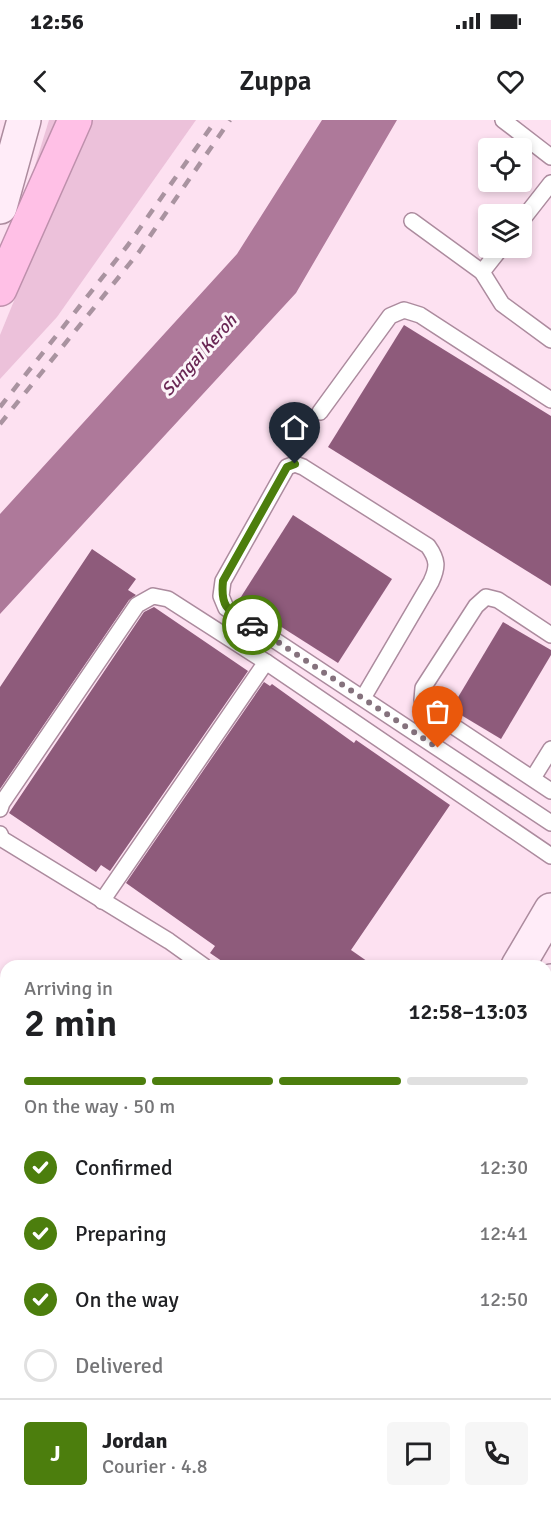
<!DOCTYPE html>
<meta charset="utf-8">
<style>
:root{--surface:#fff;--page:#f6f6f6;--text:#202124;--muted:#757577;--line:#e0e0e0;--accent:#4c7e0d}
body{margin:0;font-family:Signika,sans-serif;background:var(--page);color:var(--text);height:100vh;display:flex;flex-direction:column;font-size:22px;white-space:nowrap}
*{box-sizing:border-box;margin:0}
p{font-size:20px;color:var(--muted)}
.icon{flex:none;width:33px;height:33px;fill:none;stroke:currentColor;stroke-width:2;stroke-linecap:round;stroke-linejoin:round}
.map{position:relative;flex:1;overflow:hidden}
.details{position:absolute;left:0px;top:840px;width:552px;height:558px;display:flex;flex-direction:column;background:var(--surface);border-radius:18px 18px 0 0;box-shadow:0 3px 9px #0003}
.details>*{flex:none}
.buttons{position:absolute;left:478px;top:18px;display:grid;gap:12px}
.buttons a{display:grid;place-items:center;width:54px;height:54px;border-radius:6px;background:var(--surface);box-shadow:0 3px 9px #0003;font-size:30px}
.pin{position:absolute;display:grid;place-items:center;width:51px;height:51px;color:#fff;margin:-62px -26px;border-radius:50% 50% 50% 0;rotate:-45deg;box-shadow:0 0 6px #0007}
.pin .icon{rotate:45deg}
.courier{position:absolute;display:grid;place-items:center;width:60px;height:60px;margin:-30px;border:4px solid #4c7e0d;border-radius:50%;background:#fff;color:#222;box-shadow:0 2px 8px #0007}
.headline em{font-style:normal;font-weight:600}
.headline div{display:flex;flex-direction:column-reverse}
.headline{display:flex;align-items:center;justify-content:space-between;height:102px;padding:0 24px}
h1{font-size:39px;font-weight:600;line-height:45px}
.bar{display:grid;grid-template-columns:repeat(4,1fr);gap:9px 6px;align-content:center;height:72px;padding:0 24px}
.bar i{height:8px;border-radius:4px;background:var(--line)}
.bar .current{background:var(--accent)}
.bar p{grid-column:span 4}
.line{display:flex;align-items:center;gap:15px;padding:0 24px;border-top:2px solid var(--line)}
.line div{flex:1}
.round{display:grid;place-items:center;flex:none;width:63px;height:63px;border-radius:6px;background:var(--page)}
ol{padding:0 24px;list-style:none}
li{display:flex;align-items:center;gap:18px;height:66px}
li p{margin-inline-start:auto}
li .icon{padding:6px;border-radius:50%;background:var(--accent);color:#fff;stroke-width:4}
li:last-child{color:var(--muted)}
li i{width:33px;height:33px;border:3px solid var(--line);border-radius:50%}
.status{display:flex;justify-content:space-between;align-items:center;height:42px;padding:0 30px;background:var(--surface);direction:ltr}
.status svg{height:16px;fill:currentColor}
header{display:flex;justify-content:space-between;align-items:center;height:78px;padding:0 24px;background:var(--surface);font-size:27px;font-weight:600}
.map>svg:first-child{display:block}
.built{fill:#fed3ec}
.green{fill:#ecc1da}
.water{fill:#ae799a}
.building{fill:#8e5b7b}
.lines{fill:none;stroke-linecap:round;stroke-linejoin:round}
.lane-casing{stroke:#ac8b9e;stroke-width:18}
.secondary-casing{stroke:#ac8b9e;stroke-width:36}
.highway-casing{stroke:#be90ac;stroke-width:36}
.path{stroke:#c4adbb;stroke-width:4;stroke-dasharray:3 4.5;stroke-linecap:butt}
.lane{stroke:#fff;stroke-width:15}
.secondary{stroke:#ffecf8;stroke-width:33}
.highway{stroke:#ffc0e6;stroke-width:33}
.rail{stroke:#a993a0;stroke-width:4.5;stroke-dasharray:10 10;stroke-linecap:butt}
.done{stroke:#85727d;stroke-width:6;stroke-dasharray:0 10.8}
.route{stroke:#4c7e0d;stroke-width:8}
.labels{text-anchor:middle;stroke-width:6;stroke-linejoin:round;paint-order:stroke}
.water-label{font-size:18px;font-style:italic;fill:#6a2754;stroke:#fcf5f9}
</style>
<div class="status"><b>12:56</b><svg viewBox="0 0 49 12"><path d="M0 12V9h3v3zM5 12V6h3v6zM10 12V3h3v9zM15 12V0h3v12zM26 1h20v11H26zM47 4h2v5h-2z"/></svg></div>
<header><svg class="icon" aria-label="back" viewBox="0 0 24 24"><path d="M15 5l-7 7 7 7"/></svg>Zuppa<svg class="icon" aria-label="heart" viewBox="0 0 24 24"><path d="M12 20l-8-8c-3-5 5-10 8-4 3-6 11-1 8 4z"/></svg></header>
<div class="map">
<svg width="551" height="1398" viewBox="0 0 551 1398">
<rect width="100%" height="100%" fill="#fde1f1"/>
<g class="built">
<path d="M 551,893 L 551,1398 L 271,1398 L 272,1392 L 546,1392 L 546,900 Z"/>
<path d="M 6,1060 L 6,1296 L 0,1297 L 0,1061 Z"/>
</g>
<g class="green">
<path d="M 49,0 L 66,0 L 41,56 L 33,52 Z"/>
<path d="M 88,0 L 196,0 L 57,197 L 0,259 L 0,215 Z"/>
</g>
<g class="water">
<path d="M 322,0 L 397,0 L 296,173 L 0,494 L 0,394 L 237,134 Z"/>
<path d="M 6,1119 L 6,1172 L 0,1172 L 0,1123 Z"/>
</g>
<g class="building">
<path d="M 404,205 L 551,296 L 551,466 L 328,327 Z"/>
<path d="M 293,395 L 392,459 L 338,543 L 239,480 Z"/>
<path d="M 92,429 L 136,459 L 128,470 L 136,475 L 129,480 L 0,669 L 0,567 Z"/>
<path d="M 154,487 L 248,551 L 110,751 L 101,745 L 96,752 L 9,693 L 144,492 Z"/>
<path d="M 503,502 L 551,530 L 551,535 L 501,619 L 451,589 Z"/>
<path d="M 264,562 L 270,566 L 272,564 L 354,623 L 356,620 L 450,685 L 351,830 L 374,846 L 229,846 L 210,833 L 215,826 L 126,763 Z"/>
</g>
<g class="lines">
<g class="lane-casing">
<g id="lane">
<path d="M 503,0 L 551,37"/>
<path d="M 522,100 L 551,63"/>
<path d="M 412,101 L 482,152 L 502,184 L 551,220"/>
<path d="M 482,152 L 501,128"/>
<path d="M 320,292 L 390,196 L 404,190 L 420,195 L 551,280"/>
<path d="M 551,515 L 498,480 L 486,477 L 476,486 L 423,568 L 422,580 L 429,590 L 551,671"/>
<path d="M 363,578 L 431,462 C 438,447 438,440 428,426 L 303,347 L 295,344 L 287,347 L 223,461 L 221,476 L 226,488 L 551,703"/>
<path d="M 533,658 L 551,629"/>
<path d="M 0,689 L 2,683 L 137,485 L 153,476 L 168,479 L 266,542 L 551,736"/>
<path d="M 0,714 L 2,719 L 169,821 L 204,846"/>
<path d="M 102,781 L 266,542"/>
<path d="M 0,871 L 6,872"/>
<path d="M 546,1346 L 551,1341"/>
<path d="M 0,1351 L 6,1351"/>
<path d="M 146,1392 L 146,1398"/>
<path d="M 509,1392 L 516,1398"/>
<path d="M 48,1398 L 49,1392"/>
</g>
</g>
<g class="secondary-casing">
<g id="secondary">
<path d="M 0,87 L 24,0"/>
<path d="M 518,846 L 551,790"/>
<path d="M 546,868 L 551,861"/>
<path d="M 203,1398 L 204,1392"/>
<path d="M 248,1398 L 249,1392"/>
</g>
</g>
<g class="highway-casing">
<path id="highway" d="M 0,169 L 75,0"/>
</g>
<path class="path" d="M 0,1218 L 6,1217"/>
<use href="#lane" class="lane"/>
<use href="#secondary" class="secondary"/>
<use href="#highway" class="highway"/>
<g class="rail">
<path d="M 0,287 L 128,125 L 216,0"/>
<path d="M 0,304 L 139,132 L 230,0"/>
</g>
</g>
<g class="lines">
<path class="done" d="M 252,505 L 438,628"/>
<path class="route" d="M 252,505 C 230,491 220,490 223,461 L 287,347 L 295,344"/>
</g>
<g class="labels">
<g class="water-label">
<text transform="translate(199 235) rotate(-48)" y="6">Sungai Keroh</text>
</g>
</g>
</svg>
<div class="buttons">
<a><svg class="icon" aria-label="locate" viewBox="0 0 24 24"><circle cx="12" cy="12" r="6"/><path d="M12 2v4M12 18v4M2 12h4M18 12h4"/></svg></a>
<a><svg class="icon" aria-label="layers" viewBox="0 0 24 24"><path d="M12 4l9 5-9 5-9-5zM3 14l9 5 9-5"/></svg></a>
</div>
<div class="pin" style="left:438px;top:628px;background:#ea580c"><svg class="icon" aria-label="bag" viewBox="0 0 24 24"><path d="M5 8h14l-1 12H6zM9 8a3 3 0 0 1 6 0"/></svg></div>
<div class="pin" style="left:295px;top:344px;background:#1f2937"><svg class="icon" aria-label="home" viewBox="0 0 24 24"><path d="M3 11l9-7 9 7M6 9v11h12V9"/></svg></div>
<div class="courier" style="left:252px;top:505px"><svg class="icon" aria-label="car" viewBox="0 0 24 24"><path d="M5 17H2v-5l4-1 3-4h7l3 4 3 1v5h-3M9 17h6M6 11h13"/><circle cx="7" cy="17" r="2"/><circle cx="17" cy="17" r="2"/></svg></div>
<section class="details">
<div class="headline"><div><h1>2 min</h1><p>Arriving in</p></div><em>12:58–13:03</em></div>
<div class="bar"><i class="current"></i><i class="current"></i><i class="current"></i><i></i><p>On the way · 50 m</p></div>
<ol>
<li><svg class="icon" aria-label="check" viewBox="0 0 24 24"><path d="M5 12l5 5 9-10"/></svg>Confirmed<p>12:30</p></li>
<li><svg class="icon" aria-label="check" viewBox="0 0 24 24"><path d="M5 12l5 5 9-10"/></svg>Preparing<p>12:41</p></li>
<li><svg class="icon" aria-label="check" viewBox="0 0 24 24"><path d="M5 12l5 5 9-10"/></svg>On the way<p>12:50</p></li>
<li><i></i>Delivered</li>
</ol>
<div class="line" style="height:108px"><b class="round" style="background:var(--accent);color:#fff">J</b><div><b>Jordan</b><p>Courier · 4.8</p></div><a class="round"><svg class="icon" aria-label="chat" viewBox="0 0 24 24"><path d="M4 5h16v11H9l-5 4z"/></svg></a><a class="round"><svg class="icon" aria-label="phone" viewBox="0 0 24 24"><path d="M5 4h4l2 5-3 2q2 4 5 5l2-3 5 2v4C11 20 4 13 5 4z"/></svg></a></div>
</section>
</div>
